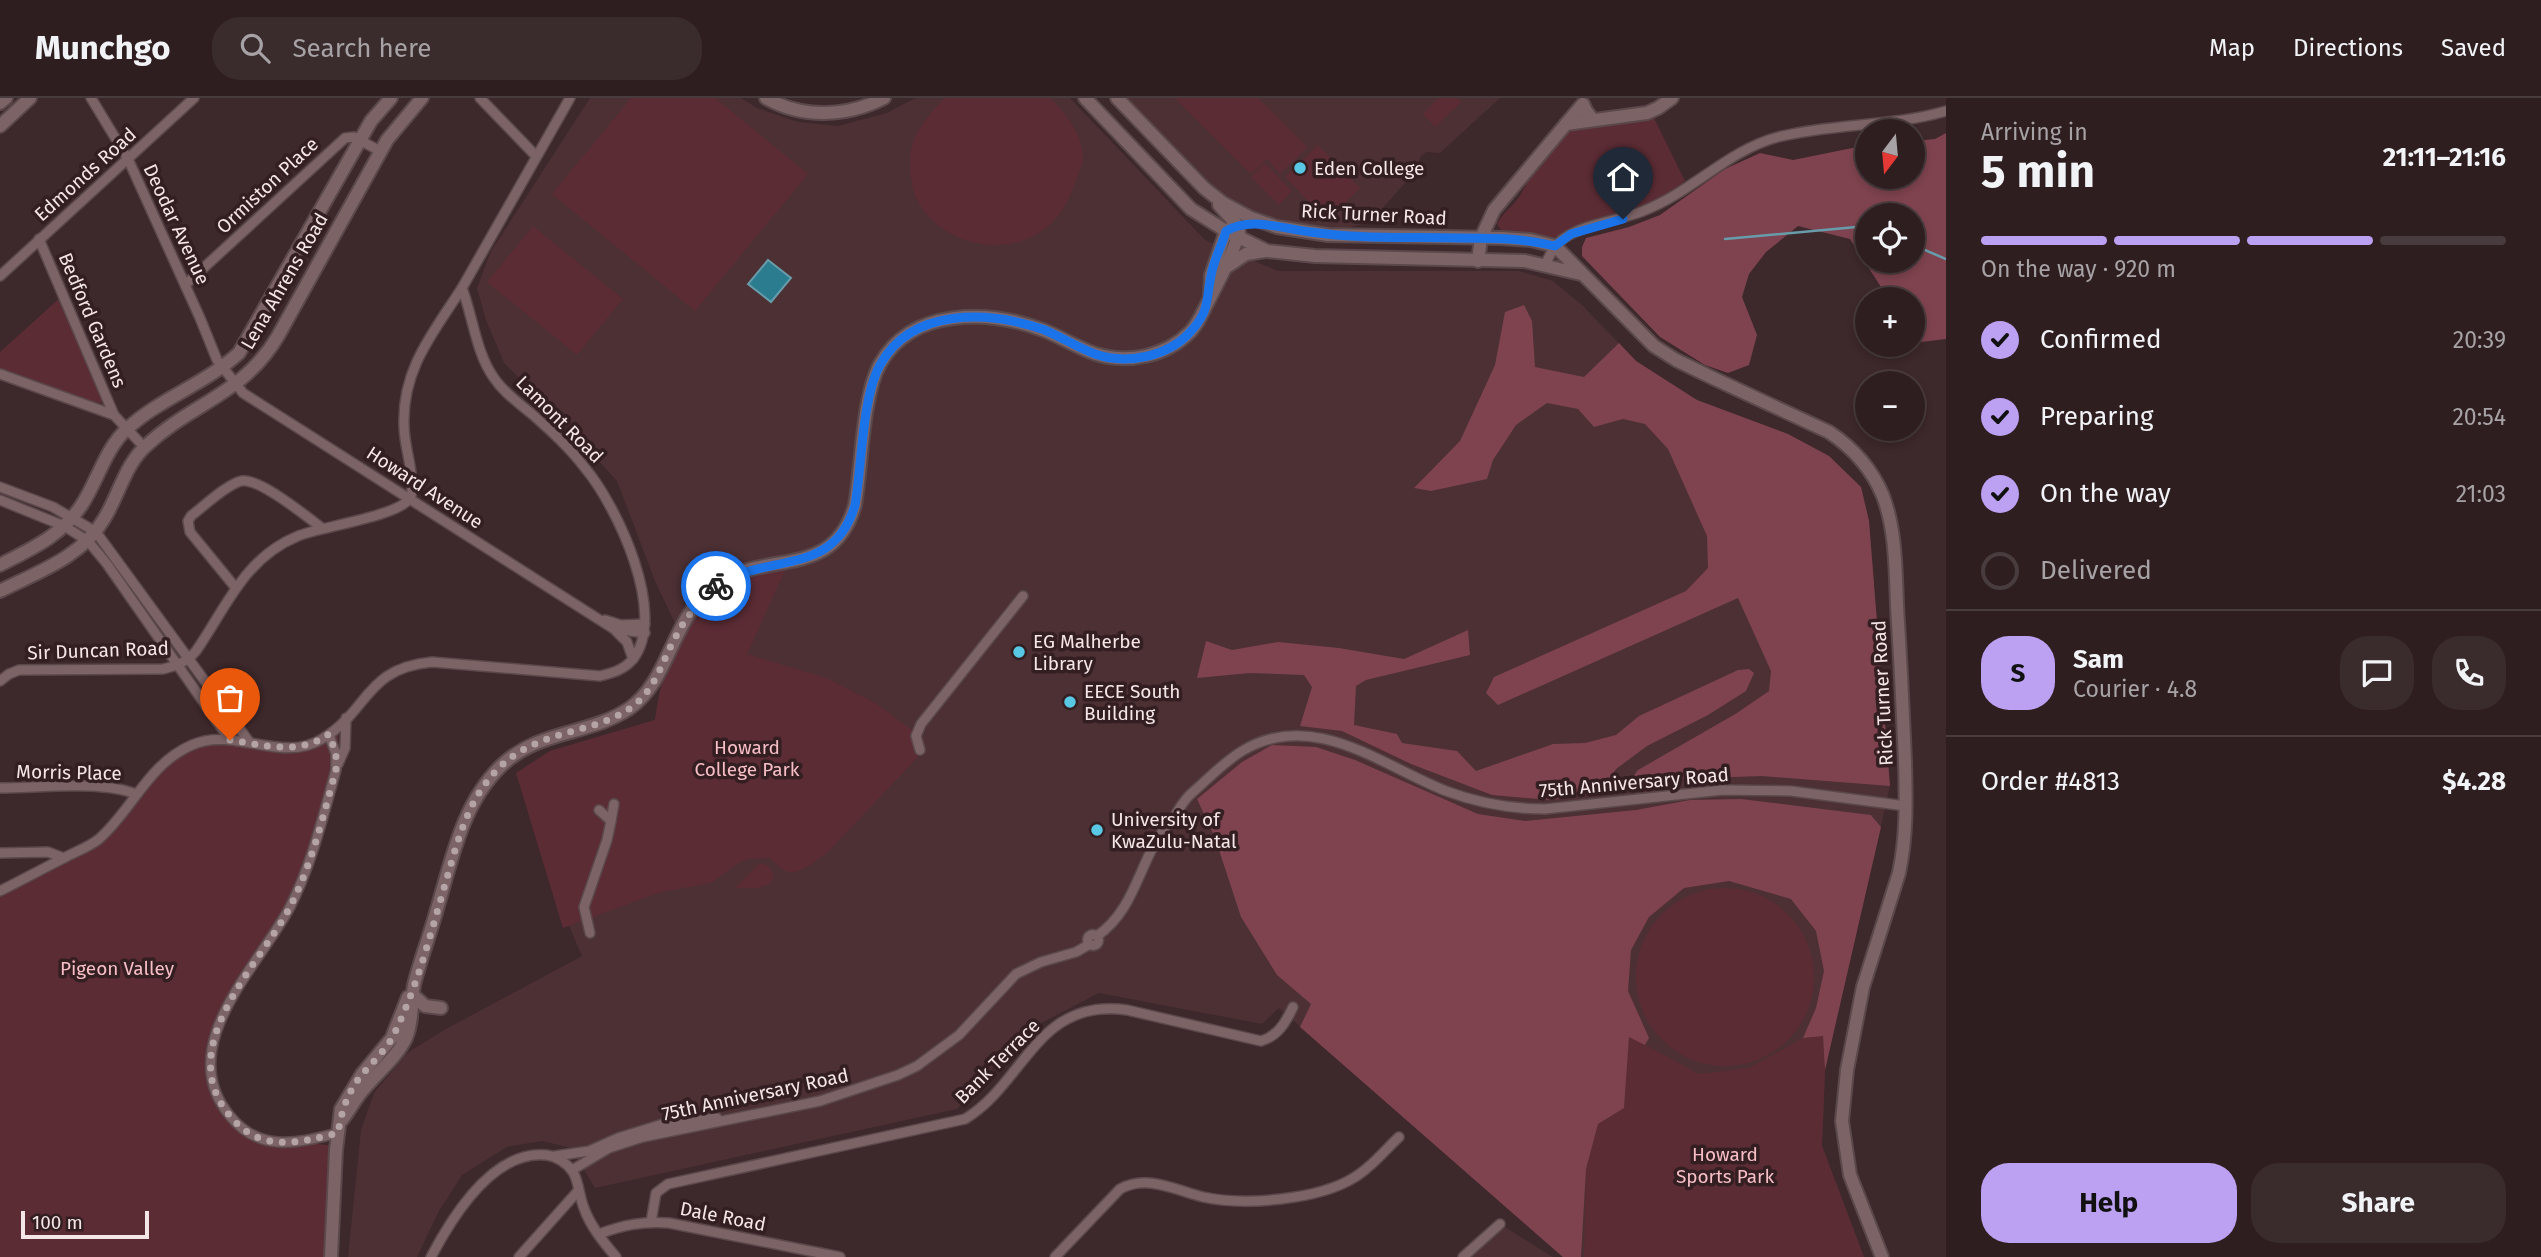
<!DOCTYPE html>
<meta charset="utf-8">
<style>
:root{--surface:#2e1e20;--page:#3a2b2d;--text:#f1f3f6;--muted:#a7a2a5;--line:#493c3e;--accent:#bca0f2}
body{margin:0;font-family:"Fira Sans",sans-serif;background:var(--page);color:var(--text);height:100vh;display:flex;flex-direction:column;font-size:26px;white-space:nowrap}
*{box-sizing:border-box;margin:0}
p{font-size:23px;color:var(--muted)}
.icon{flex:none;width:38px;height:38px;fill:none;stroke:currentColor;stroke-width:2;stroke-linecap:round;stroke-linejoin:round}
.map{position:relative;flex:1;overflow:hidden}
.drawer{display:flex;flex-direction:column;background:var(--surface);width:595px}
.drawer>*{flex:none}
.needle{width:46px;rotate:196deg}
.fabs{position:absolute;left:1855px;top:21px;display:grid;gap:14px}
.fabs a{display:grid;place-items:center;width:70px;height:70px;border-radius:50%;background:var(--surface);box-shadow:0 4px 10px #0003,0 0 0 2px var(--line);font-size:35px}
.scale{position:absolute;left:21px;bottom:18px;width:128px;box-sizing:border-box;padding-left:7px;border:4px solid #f5e6e8;border-top:0;font-size:19px;line-height:24px;white-space:nowrap;color:#f5e6e8;-webkit-text-stroke:5px #331e21;paint-order:stroke}
.pin{position:absolute;display:grid;place-items:center;width:60px;height:60px;color:#fff;margin:-72px -30px;border-radius:50% 50% 50% 0;rotate:-45deg;box-shadow:0 0 7px #0007}
.pin .icon{rotate:45deg}
.courier{position:absolute;display:grid;place-items:center;width:70px;height:70px;margin:-35px;border:5px solid #1a73e8;border-radius:50%;background:#fff;color:#222;box-shadow:0 2px 9px #0007}
.summary em{font-style:normal;font-weight:700}
.summary div{display:flex;flex-direction:column-reverse}
.summary{display:flex;align-items:center;justify-content:space-between;height:119px;padding:0 35px}
h1{font-size:46px;font-weight:700;line-height:52px}
.bar{display:grid;grid-template-columns:repeat(4,1fr);gap:10px 7px;align-content:center;height:84px;padding:0 35px}
.bar i{height:9px;border-radius:5px;background:var(--line)}
.bar .current{background:var(--accent)}
.bar p{grid-column:span 4}
.line{display:flex;align-items:center;gap:18px;padding:0 35px;border-top:2px solid var(--line)}
.line div{flex:1}
.round{display:grid;place-items:center;flex:none;width:74px;height:74px;border-radius:28px;background:var(--page)}
ol{padding:0 35px;list-style:none}
li{display:flex;align-items:center;gap:21px;height:77px}
li p{margin-inline-start:auto}
li .icon{padding:7px;border-radius:50%;background:var(--accent);color:#111;stroke-width:4}
li:last-child{color:var(--muted)}
li i{width:38px;height:38px;border:4px solid var(--line);border-radius:50%}
.button{display:flex;gap:14px;margin-top:auto;padding:14px 35px}
.button a{flex:1;height:80px;border-radius:28px;background:var(--accent);color:#111;font-size:28px;font-weight:700;line-height:80px;text-align:center}
.button a+a{background:var(--page);color:var(--text)}
header{display:flex;align-items:center;gap:42px;box-sizing:border-box;height:98px;padding:0 35px;background:var(--surface);border-bottom:2px solid var(--line)}
header strong{font-size:33px}
nav{display:flex;gap:38px;margin-inline-start:auto;font-size:24px}
.search{width:490px;height:63px;background:var(--page);display:flex;align-items:center;gap:18px;box-sizing:border-box;padding:0 24px;border-radius:28px;color:var(--muted);font-size:26px}
main{display:flex;flex:1;min-height:0}
.map>svg:first-child{display:block}
.built{fill:#4c3034}
.green{fill:#5c2c35}
.forest{fill:#7e434e;fill-rule:evenodd}
.water{fill:#2b7c8f;stroke:#689caa;stroke-width:2}
.lines{fill:none;stroke-linecap:round;stroke-linejoin:round}
.stream{stroke:#689caa;stroke-width:2.5}
.street-casing{stroke:#5a484a;stroke-width:12}
.secondary-casing{stroke:#5a484a;stroke-width:16}
.street{stroke:#7c6366;stroke-width:9}
.secondary{stroke:#7c6366;stroke-width:12}
.done{stroke:#b5a4a6;stroke-width:7;stroke-dasharray:0 12.6}
.route{stroke:#1a73e8;stroke-width:9}
.poi-dot{fill:#59c8e5;stroke:#331e21;stroke-width:2.5}
.labels{text-anchor:middle;stroke-width:7;stroke-linejoin:round;paint-order:stroke}
.poi-label{font-size:19px;fill:#f5e6e8;stroke:#331e21;text-anchor:start}
.street-label{font-size:19px;fill:#f5e6e8;stroke:#331e21}
.park-label{font-size:19px;fill:#f8bec6;stroke:#331e21}
</style>
<header>
<strong>Munchgo</strong>
<div class="search"><svg class="icon" aria-label="search" viewBox="0 0 24 24"><circle cx="10" cy="10" r="6"/><path d="M15 15l6 6"/></svg>Search here</div>
<nav><a>Map</a><a>Directions</a><a>Saved</a></nav>
</header>
<main>
<div class="map">
<svg width="1946" height="1159" viewBox="0 0 1946 1159">
<rect width="100%" height="100%" fill="#3d282b"/>
<g class="built">
<path d="M 590,0 L 741,0 L 757,10 L 798,24 L 838,28 L 887,15 L 915,0 L 1070,0 L 1205,142 L 1278,173 L 1519,173 L 1553,183 L 1582,207 L 1636,263 L 1697,302 L 1788,336 L 1829,358 L 1861,389 L 1869,423 L 1890,688 L 1825,972 L 1822,1048 L 1864,1159 L 1562,1159 L 1279,910 L 1262,926 L 1099,895 L 1024,934 L 957,1011 L 595,1090 L 571,1050 L 542,1043 L 507,1049 L 462,1077 L 439,1113 L 417,1159 L 348,1159 L 361,1032 L 374,995 L 407,955 L 444,932 L 582,858 L 572,835 L 516,675 L 550,653 L 655,622 L 661,585 L 680,536 L 655,483 L 617,383 L 555,315 L 504,265 L 486,222 L 477,190 L 491,153 Z"/>
<path d="M 1120,0 L 1500,0 L 1440,55 L 1427,54 L 1421,58 L 1414,75 L 1370,124 L 1343,131 L 1261,120 L 1218,100 Z"/>
<path d="M 1500,1126 L 1553,1159 L 1463,1159 Z"/>
</g>
<g class="green">
<path d="M 631,0 L 715,0 L 808,76 L 695,213 L 552,96 Z"/>
<path d="M 945,0 L 1050,0 C 1066,15 1083,37 1083,60 C 1083,66 1079,74 1077,80 C 1070,100 1060,121 1042,133 C 1001,161 940,145 917,102 C 911,90 909,67 911,54 C 913,34 931,14 945,0 Z"/>
<path d="M 1175,0 L 1258,0 L 1307,49 L 1280,76 L 1267,61 L 1251,76 Z"/>
<path d="M 1439,0 L 1457,0 L 1461,4 L 1435,29 L 1423,16 Z"/>
<path d="M 1653,18 L 1685,83 C 1647,114 1600,119 1556,139 L 1547,141 L 1501,132 L 1497,126 C 1502,115 1515,107 1521,96 C 1528,82 1554,42 1566,34 C 1581,24 1634,20 1653,18 Z"/>
<path d="M 1318,47 L 1360,90 L 1327,122 L 1285,79 Z"/>
<path d="M 1265,65 L 1292,93 L 1279,107 L 1251,79 Z"/>
<path d="M 533,128 L 623,201 L 577,257 L 487,184 Z"/>
<path d="M 62,198 L 104,299 L 101,305 L 93,304 L 0,270 L 0,254 Z"/>
<path d="M 788,466 L 747,556 L 829,581 L 877,606 L 925,642 L 918,659 L 827,755 C 817,762 797,780 784,772 C 779,769 775,764 770,760 L 748,761 L 740,764 L 711,785 L 661,794 L 563,830 L 516,675 L 550,653 L 655,622 C 662,574 678,518 722,490 C 741,477 767,471 788,466 Z"/>
<path d="M 338,632 L 339,667 L 305,780 L 252,868 L 219,930 L 213,977 L 225,1010 L 251,1033 L 273,1042 L 338,1048 L 332,1159 L 0,1159 L 0,799 L 86,753 L 174,661 L 204,647 L 230,642 L 288,650 Z"/>
<path d="M 759,766 C 768,765 773,771 773,780 L 769,786 L 757,790 L 735,790 Z"/>
<circle cx="1725" cy="879" r="89"/>
<path d="M 1629,938 L 1699,976 L 1749,970 L 1803,940 L 1823,938 L 1825,972 L 1822,1048 L 1864,1159 L 1584,1159 L 1586,1071 L 1598,1026 L 1624,1010 Z"/>
</g>
<g class="forest">
<path d="M 1946,35 L 1946,241 L 1913,245 L 1913,201 L 1883,201 L 1881,189 L 1850,141 L 1798,128 L 1766,154 L 1749,176 L 1742,199 L 1757,237 L 1749,267 L 1728,275 L 1705,267 L 1660,239 L 1582,158 L 1582,149 L 1586,140 L 1629,129 L 1660,117 L 1725,71 L 1760,55 L 1793,62 L 1867,47 L 1867,79 L 1913,79 L 1913,43 L 1935,41 ZM 1913,117 L 1913,163 L 1867,163 L 1867,117 Z"/>
<path d="M 1524,207 L 1532,223 L 1535,269 L 1584,279 L 1619,245 L 1636,263 L 1697,302 L 1788,336 L 1829,358 L 1861,389 L 1869,423 L 1890,688 L 1762,678 L 1677,681 L 1624,690 L 1638,672 L 1737,615 L 1769,593 L 1771,573 L 1738,500 L 1498,607 L 1486,595 L 1494,579 L 1686,493 L 1708,470 L 1707,438 L 1668,351 L 1645,326 L 1623,321 L 1594,329 L 1578,311 L 1547,305 L 1516,327 L 1493,362 L 1487,381 L 1431,393 L 1414,390 L 1460,343 L 1495,267 L 1505,214 Z"/>
<path d="M 1468,532 L 1470,557 L 1366,582 L 1356,588 L 1354,627 L 1397,636 L 1402,645 L 1457,653 L 1476,673 L 1553,646 L 1585,645 L 1616,637 L 1639,618 L 1738,572 L 1749,571 L 1754,575 L 1746,593 L 1708,617 L 1647,648 L 1616,671 L 1600,695 L 1551,702 L 1492,697 L 1411,666 L 1342,633 L 1300,628 L 1312,589 L 1304,577 L 1250,575 L 1197,580 L 1206,543 L 1232,552 L 1278,544 L 1339,550 L 1404,561 Z"/>
<path d="M 1272,647 L 1316,649 L 1355,662 L 1478,716 L 1525,723 L 1636,712 L 1690,702 L 1741,701 L 1871,717 L 1881,729 L 1825,972 L 1823,938 L 1803,940 L 1816,910 L 1824,873 L 1816,833 L 1791,801 L 1729,783 L 1684,790 L 1649,819 L 1631,852 L 1628,893 L 1649,940 L 1645,947 L 1629,939 L 1624,1010 L 1598,1026 L 1586,1071 L 1581,1159 L 1563,1159 L 1300,929 L 1311,906 L 1277,877 L 1241,819 L 1215,740 L 1197,701 L 1242,664 Z"/>
</g>
<path class="water" d="M 768,162 L 791,180 L 771,204 L 748,186 Z"/>
<g class="lines">
<g class="stream">
<path d="M 1725,141 L 1867,128"/>
<path d="M 1913,147 L 1946,161"/>
</g>
<g class="street-casing">
<g id="street">
<path d="M 91,0 L 128,61 L 200,220 L 217,262 L 243,295 L 614,531 L 645,535"/>
<path d="M 480,0 L 536,58"/>
<path d="M 39,141 L 114,317 L 144,349"/>
<path d="M 1545,167 C 1550,157 1554,147 1563,141 C 1585,125 1618,123 1643,113 C 1691,95 1728,52 1778,39 C 1833,25 1891,29 1946,13"/>
<path d="M 0,178 L 194,0"/>
<path d="M 185,187 L 345,40 L 354,39 L 380,53"/>
<path d="M 0,276 L 114,317"/>
<path d="M 0,389 L 53,409 L 96,434 L 250,645"/>
<path d="M 0,402 L 64,428 L 88,443 L 107,466 L 230,642"/>
<path d="M 235,489 L 190,434 L 188,423 L 191,418 C 204,408 226,387 241,383 C 259,379 307,419 322,430"/>
<path d="M 605,522 L 621,527 L 645,526"/>
<path d="M 616,533 L 627,544 L 633,561"/>
<path d="M 0,583 L 9,576 L 19,572 L 163,571 C 176,568 187,564 196,553 C 226,510 244,460 298,438 C 320,429 398,418 409,401 C 411,399 412,394 412,391 C 413,369 404,349 404,327 C 402,271 433,235 462,190"/>
<path d="M 329,637 L 336,656 L 336,672 C 323,718 312,766 290,809 C 259,868 172,949 230,1018 C 260,1055 297,1045 338,1035"/>
<path d="M 920,652 L 916,638 L 921,626 L 1023,498"/>
<path d="M 338,666 L 345,650 L 346,620"/>
<path d="M 0,690 C 39,690 101,682 136,696"/>
<path d="M 611,723 L 614,706"/>
<path d="M 0,755 L 48,754 L 64,760"/>
<path d="M 0,793 C 22,782 44,770 66,759 C 77,753 89,749 99,741 C 133,711 148,666 192,647 C 234,628 282,666 322,641 C 369,613 365,570 432,564 L 600,578 C 612,575 624,572 633,561 C 668,516 617,408 585,370 C 570,350 551,333 533,317 C 519,305 504,295 494,280 C 476,255 473,219 462,190 L 570,0"/>
<path d="M 590,835 L 584,809 L 607,742 L 611,723 L 599,712"/>
<circle cx="1093" cy="842" r="5.5"/>
<path d="M 1097,838 C 1130,815 1137,778 1155,745 C 1160,735 1168,728 1174,719 C 1180,710 1184,701 1193,694 C 1209,680 1224,664 1242,653 C 1313,610 1382,668 1446,693 C 1478,705 1511,711 1545,711 L 1723,692 L 1791,693 L 1906,708"/>
<path d="M 555,1058 L 589,1053 L 618,1040 L 663,1026 L 717,1020"/>
<path d="M 572,1072 L 609,1050 L 643,1039 L 820,1003 L 898,977 L 917,968 L 959,937 L 1016,876 L 1041,864 L 1076,854 L 1090,846"/>
<path d="M 651,1124 L 656,1095 L 668,1086 L 965,1021 C 1025,985 1037,899 1127,912 L 1261,943 C 1278,938 1286,924 1293,909"/>
<path d="M 599,1136 C 623,1127 643,1123 669,1125 L 840,1159"/>
<path d="M 431,1159 C 452,1119 493,1052 546,1057 C 556,1058 567,1065 573,1074 C 579,1084 579,1098 584,1110 C 590,1128 604,1145 616,1159"/>
<path d="M 519,1159 L 578,1093"/>
<path d="M 1055,1159 L 1120,1091 C 1148,1076 1175,1092 1203,1099 C 1244,1108 1319,1102 1355,1079 C 1372,1069 1385,1052 1399,1039"/>
<path d="M 1463,1159 L 1500,1126"/>
</g>
</g>
<g class="secondary-casing">
<g id="secondary">
<path d="M 766,0 C 803,21 847,19 884,0"/>
<path d="M 1085,0 L 1191,111 L 1226,133 L 1267,153 L 1315,158 L 1525,163 L 1581,176"/>
<path d="M 1117,0 L 1204,90 L 1223,105 L 1251,120 L 1277,129 L 1328,137 L 1502,140 L 1531,142 L 1555,148 L 1654,248 L 1676,262 L 1715,281 L 1829,334 C 1853,350 1872,371 1883,398 C 1898,438 1895,483 1898,525 C 1901,571 1903,617 1905,663 C 1906,701 1907,738 1899,775 L 1863,889 L 1847,972 L 1842,1023 L 1850,1077 L 1882,1159"/>
<path d="M 0,5 L 6,0"/>
<path d="M 1566,26 L 1583,6 L 1586,13 L 1593,22"/>
<path d="M 0,28 L 30,0"/>
<path d="M 1478,163 L 1481,140 L 1494,112 L 1566,26 L 1647,15 L 1658,10 L 1672,0"/>
<path d="M 1228,168 L 1246,156 L 1265,153"/>
<path d="M 1210,197 L 1211,177 L 1226,133 L 1231,130"/>
<path d="M 0,467 C 31,451 61,438 81,408 C 98,383 105,350 128,330 C 161,300 205,286 239,255 L 371,23 L 391,0"/>
<path d="M 0,493 C 38,474 82,459 104,421 C 119,397 125,366 147,347 C 192,305 244,296 278,238 L 387,42 L 422,0"/>
<path d="M 413,897 L 425,908 L 441,910"/>
<path d="M 393,937 L 408,899"/>
<path d="M 341,1023 C 348,1015 352,1006 359,997 C 373,978 396,961 406,940 C 413,924 411,904 414,887 C 420,862 430,837 437,811 C 452,761 462,706 501,668 C 539,631 589,638 630,610 C 671,581 671,518 717,486 C 768,451 833,483 855,407 C 862,368 862,299 880,266 C 912,209 989,212 1043,232 C 1061,239 1078,250 1096,256 C 1129,266 1166,258 1190,234 C 1199,225 1203,213 1209,202 C 1220,180 1232,159 1239,134 L 1238,128 L 1219,107"/>
<path d="M 331,1159 L 336,1052 L 341,1011 L 362,976 L 391,941 L 409,926"/>
</g>
</g>
<use href="#street" class="street"/>
<use href="#secondary" class="secondary"/>
</g>
<g class="lines">
<path class="done" d="M 230,642 C 263,647 299,658 329,636 L 336,656 L 336,672 C 323,718 312,766 290,809 C 259,868 172,949 230,1018 C 260,1055 297,1045 338,1035 C 342,1011 348,992 365,973 C 374,963 385,952 392,940 C 416,893 429,841 444,790 C 457,746 467,699 502,667 C 544,628 604,637 640,602 C 657,585 663,562 674,542 C 685,520 698,504 716,488"/>
<path class="route" d="M 716,488 C 767,454 834,480 855,407 C 862,368 862,299 880,267 C 912,209 988,213 1042,231 C 1060,238 1076,249 1095,256 C 1127,267 1169,259 1192,232 C 1210,212 1206,201 1211,178 C 1213,163 1222,148 1226,133 C 1251,118 1283,131 1310,134 C 1359,141 1410,139 1459,140 C 1492,140 1524,140 1555,148 L 1571,136 L 1623,121"/>
</g>
<g class="poi-dot">
<circle cx="1300" cy="70" r="7"/>
<circle cx="1019" cy="554" r="7"/>
<circle cx="1070" cy="604" r="7"/>
<circle cx="1097" cy="732" r="7"/>
</g>
<g class="labels">
<g class="poi-label">
<text x="1314" y="77">Eden College</text>
<text x="1033" y="550">EG Malherbe<tspan x="1033" dy="22">Library</tspan></text>
<text x="1084" y="600">EECE South<tspan x="1084" dy="22">Building</tspan></text>
<text x="1111" y="728">University of<tspan x="1111" dy="22">KwaZulu-Natal</tspan></text>
</g>
<g class="street-label">
<text transform="translate(85 76) rotate(-42)" y="7">Edmonds Road</text>
<text transform="translate(267 87) rotate(-43)" y="7">Ormiston Place</text>
<text transform="translate(1374 116) rotate(3)" y="7">Rick Turner Road</text>
<text transform="translate(177 126) rotate(65)" y="7">Deodar Avenue</text>
<text transform="translate(284 183) rotate(-60)" y="7">Lena Ahrens Road</text>
<text transform="translate(93 222) rotate(67)" y="7">Bedford Gardens</text>
<text transform="translate(560 321) rotate(45)" y="7">Lamont Road</text>
<text transform="translate(425 389) rotate(33)" y="7">Howard Avenue</text>
<text transform="translate(98 552) rotate(-2)" y="7">Sir Duncan Road</text>
<text transform="translate(1882 595) rotate(-93)" y="7">Rick Turner Road</text>
<text transform="translate(69 674) rotate(1)" y="7">Morris Place</text>
<text transform="translate(1634 684) rotate(-5)" y="7">75th Anniversary Road</text>
<text transform="translate(997 963) rotate(-45)" y="7">Bank Terrace</text>
<text transform="translate(755 996) rotate(-12)" y="7">75th Anniversary Road</text>
<text transform="translate(723 1118) rotate(11)" y="7">Dale Road</text>
</g>
<g class="park-label">
<text x="747" y="656">Howard<tspan x="747" dy="22">College Park</tspan></text>
<text x="117" y="877">Pigeon Valley</text>
<text x="1725" y="1063">Howard<tspan x="1725" dy="22">Sports Park</tspan></text>
</g>
</g>
</svg>
<div class="fabs">
<a><svg class="needle" viewBox="-14 -14 28 28"><path d="M0-13l5 13h-10z" fill="#e53935"/><path d="M0 13l5-13h-10z" fill="#a7a2a5"/></svg></a>
<a><svg class="icon" aria-label="locate" viewBox="0 0 24 24"><circle cx="12" cy="12" r="6"/><path d="M12 2v4M12 18v4M2 12h4M18 12h4"/></svg></a>
<a>+</a>
<a>−</a>
</div>
<div class="scale">100 m</div>
<div class="pin" style="left:230px;top:642px;background:#ea580c"><svg class="icon" aria-label="bag" viewBox="0 0 24 24"><path d="M5 8h14l-1 12H6zM9 8a3 3 0 0 1 6 0"/></svg></div>
<div class="pin" style="left:1623px;top:121px;background:#1f2937"><svg class="icon" aria-label="home" viewBox="0 0 24 24"><path d="M3 11l9-7 9 7M6 9v11h12V9"/></svg></div>
<div class="courier" style="left:716px;top:488px"><svg class="icon" aria-label="bike" viewBox="0 0 24 24"><circle cx="6" cy="16" r="4"/><circle cx="18" cy="16" r="4"/><path d="M6 16l4-8h5l3 8M10 8l3 8H6M13 5h3"/></svg></div>
</div>
<section class="drawer">
<div class="summary"><div><h1>5 min</h1><p>Arriving in</p></div><em>21:11–21:16</em></div>
<div class="bar"><i class="current"></i><i class="current"></i><i class="current"></i><i></i><p>On the way · 920 m</p></div>
<ol>
<li><svg class="icon" aria-label="check" viewBox="0 0 24 24"><path d="M5 12l5 5 9-10"/></svg>Confirmed<p>20:39</p></li>
<li><svg class="icon" aria-label="check" viewBox="0 0 24 24"><path d="M5 12l5 5 9-10"/></svg>Preparing<p>20:54</p></li>
<li><svg class="icon" aria-label="check" viewBox="0 0 24 24"><path d="M5 12l5 5 9-10"/></svg>On the way<p>21:03</p></li>
<li><i></i>Delivered</li>
</ol>
<div class="line" style="height:126px"><b class="round" style="background:var(--accent);color:#111">S</b><div><b>Sam</b><p>Courier · 4.8</p></div><a class="round"><svg class="icon" aria-label="chat" viewBox="0 0 24 24"><path d="M4 5h16v11H9l-5 4z"/></svg></a><a class="round"><svg class="icon" aria-label="phone" viewBox="0 0 24 24"><path d="M5 4h4l2 5-3 2q2 4 5 5l2-3 5 2v4C11 20 4 13 5 4z"/></svg></a></div>
<div class="line" style="height:91px"><div>Order #4813</div><b>$4.28</b></div>
<div class="button"><a>Help</a><a>Share</a></div>
</section>
</main>
